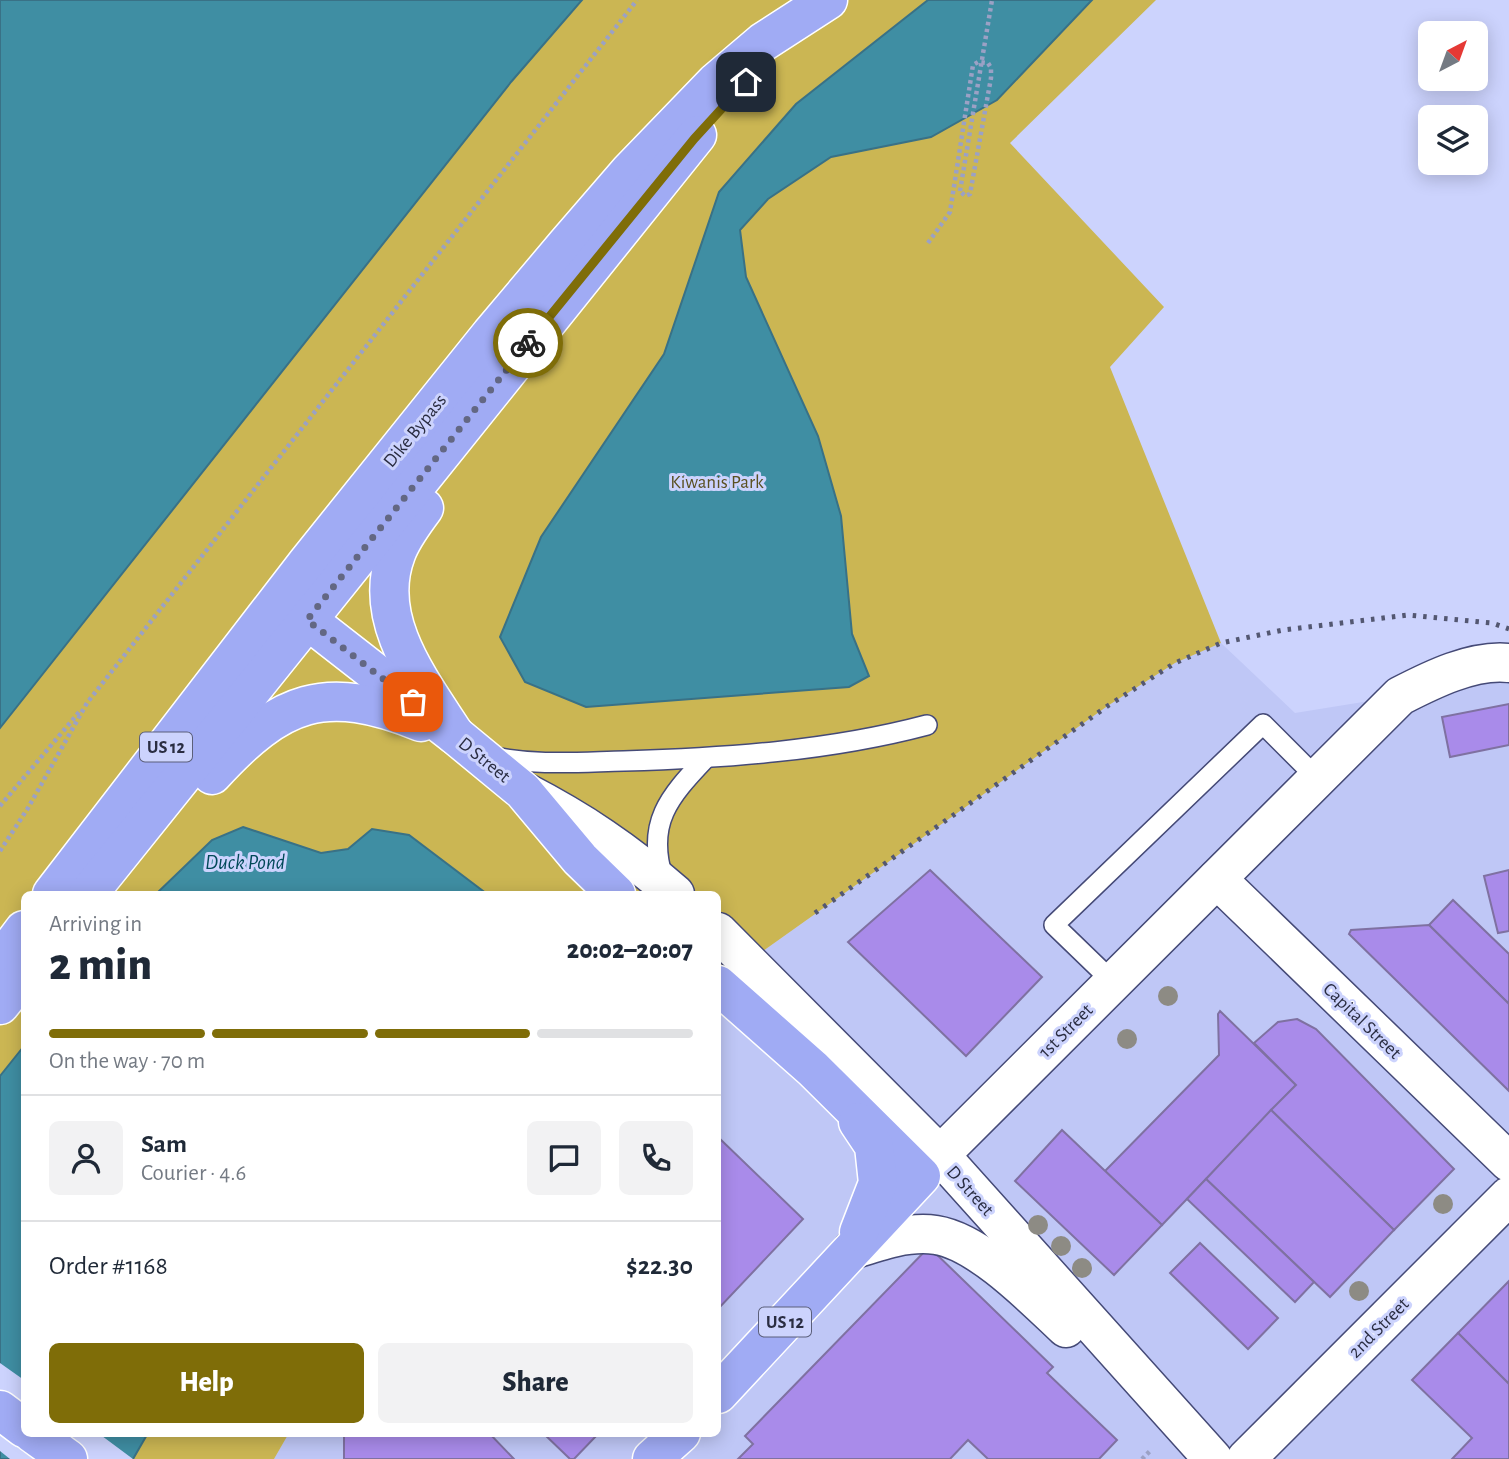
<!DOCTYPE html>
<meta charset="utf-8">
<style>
:root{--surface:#fff;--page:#f2f2f3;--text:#1f2937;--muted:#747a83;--line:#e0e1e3;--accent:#7f6d08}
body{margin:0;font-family:"Alegreya Sans",sans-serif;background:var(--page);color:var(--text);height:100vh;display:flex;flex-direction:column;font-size:26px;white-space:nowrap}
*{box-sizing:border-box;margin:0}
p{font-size:23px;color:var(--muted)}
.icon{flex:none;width:38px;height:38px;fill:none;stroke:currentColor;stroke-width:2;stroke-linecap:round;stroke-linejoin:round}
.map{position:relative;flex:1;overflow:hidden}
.side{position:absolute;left:21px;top:891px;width:700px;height:546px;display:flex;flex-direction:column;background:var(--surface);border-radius:10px;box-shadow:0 4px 18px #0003}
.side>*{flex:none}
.needle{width:46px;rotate:41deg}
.tools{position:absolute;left:1418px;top:21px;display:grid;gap:14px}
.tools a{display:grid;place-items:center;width:70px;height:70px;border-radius:10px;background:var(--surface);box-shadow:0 4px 18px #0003;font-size:35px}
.pin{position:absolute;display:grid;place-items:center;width:60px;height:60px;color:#fff;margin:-30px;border-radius:14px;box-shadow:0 4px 10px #0006}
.courier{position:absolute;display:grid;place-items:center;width:70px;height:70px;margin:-35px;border:5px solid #7f6d08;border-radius:50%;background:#fff;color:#222;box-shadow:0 2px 9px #0007}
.headline em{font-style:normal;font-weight:800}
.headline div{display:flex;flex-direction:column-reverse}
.headline{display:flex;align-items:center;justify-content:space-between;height:119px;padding:0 28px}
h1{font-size:46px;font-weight:800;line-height:52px}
.bar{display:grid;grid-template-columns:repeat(4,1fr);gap:10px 7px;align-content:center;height:84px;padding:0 28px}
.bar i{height:9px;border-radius:5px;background:var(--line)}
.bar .on{background:var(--accent)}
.bar p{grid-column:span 4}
.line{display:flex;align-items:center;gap:18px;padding:0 28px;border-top:2px solid var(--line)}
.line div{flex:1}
.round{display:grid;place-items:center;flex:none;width:74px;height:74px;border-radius:10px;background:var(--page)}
.cta{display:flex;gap:14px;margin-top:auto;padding:14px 28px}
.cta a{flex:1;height:80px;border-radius:10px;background:var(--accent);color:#fff;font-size:28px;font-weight:800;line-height:80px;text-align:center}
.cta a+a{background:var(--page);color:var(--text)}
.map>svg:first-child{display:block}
.built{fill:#bfc7f6}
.green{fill:#cbb653}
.water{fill:#3f8ea3;stroke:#397186;stroke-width:2}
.pier{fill:#ccd3fd}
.building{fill:#a98bea;stroke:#7f71a1;stroke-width:2}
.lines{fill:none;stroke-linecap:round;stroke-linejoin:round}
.lane-casing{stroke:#454a77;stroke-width:22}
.street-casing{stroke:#454a77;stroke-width:41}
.secondary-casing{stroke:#454a77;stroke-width:41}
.highway-casing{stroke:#fff;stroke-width:41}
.path{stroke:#9ba1c5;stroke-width:4.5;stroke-dasharray:3.5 3.5;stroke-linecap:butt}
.lane{stroke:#fff;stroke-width:19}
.street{stroke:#fff;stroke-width:38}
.secondary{stroke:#fff;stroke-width:38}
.highway{stroke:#a0abf4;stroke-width:38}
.rail{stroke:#535771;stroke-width:5;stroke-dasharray:3.5 7;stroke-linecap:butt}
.path-bridge{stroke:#9ba1c5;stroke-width:4.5;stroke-dasharray:3.5 3.5;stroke-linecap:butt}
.tree{fill:#8d8b84}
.done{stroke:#636783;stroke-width:7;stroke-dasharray:0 12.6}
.route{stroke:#7f6d08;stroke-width:9}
.labels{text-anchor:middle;stroke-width:6;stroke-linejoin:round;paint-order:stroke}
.shield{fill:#ccd3fd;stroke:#5b5f7a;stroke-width:2}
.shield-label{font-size:18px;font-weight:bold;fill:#2a2d42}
.street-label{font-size:19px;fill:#2a2d42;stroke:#ccd3fd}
.park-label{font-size:19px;fill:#5a5021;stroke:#ccd3fd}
.water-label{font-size:21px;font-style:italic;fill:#004958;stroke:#ccd3fd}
</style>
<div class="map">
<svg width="1509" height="1459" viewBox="0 0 1509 1459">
<rect width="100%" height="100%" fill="#ccd3fd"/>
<path class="built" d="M 1221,643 L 1295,713 L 1400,696 L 1509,663 L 1509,1459 L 274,1459 L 289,1433 L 718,1433 L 718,983 L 1109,705 L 1175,663 Z"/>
<path class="green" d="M 582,0 L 1156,0 L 1010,143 L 1164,307 L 1110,367 L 1221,643 L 1175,663 L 1109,705 L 718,983 L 718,894 L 24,894 L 24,1433 L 289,1433 L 274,1459 L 0,1459 L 0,728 L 511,82 Z"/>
<g class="water">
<path d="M 0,0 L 582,0 L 511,82 L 0,728 Z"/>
<path d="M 928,0 L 1092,0 L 997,100 L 931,137 L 831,157 L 768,199 L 740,230 L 746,277 L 818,436 L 841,516 L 852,634 L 869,676 L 849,687 L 586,707 L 525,682 L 500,637 L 541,537 L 664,354 L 719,192 L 796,104 Z"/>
<path d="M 243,827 L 321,853 L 348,849 L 372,829 L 409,835 L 487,894 L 156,894 L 212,840 Z"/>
<path d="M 24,1046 L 24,1433 L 148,1433 L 133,1459 L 0,1459 L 0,1076 Z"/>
</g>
<path class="pier" d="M 0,1363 L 24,1380 L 24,1433 L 98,1433 L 133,1459 L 10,1459 L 0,1451 Z"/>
<g class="building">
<path d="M 1509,704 L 1509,745 L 1450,757 L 1442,717 Z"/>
<path d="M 930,870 L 1042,977 L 966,1056 L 848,942 Z"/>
<path d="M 1509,870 L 1509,931 L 1498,933 L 1484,876 Z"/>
<path d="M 1453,900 L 1509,954 L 1509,1004 L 1429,925 Z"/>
<path d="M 1429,925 L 1509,1004 L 1509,1091 L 1349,934 L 1351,930 Z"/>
<path d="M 1220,1011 L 1296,1085 L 1162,1225 L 1105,1171 L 1219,1055 L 1218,1014 Z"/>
<path d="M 1297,1019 L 1316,1029 L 1454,1169 L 1394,1230 L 1271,1110 L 1296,1085 L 1254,1043 L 1278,1022 Z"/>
<path d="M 1271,1110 L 1394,1230 L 1330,1297 L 1206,1179 Z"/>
<path d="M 1062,1130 L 1162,1225 L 1114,1275 L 1015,1181 Z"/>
<path d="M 718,1137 L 803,1219 L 718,1309 Z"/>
<path d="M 1206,1179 L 1314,1282 L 1295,1302 L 1187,1199 Z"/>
<path d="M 1200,1243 L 1278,1318 L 1248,1349 L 1170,1273 Z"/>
<path d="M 929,1247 L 1053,1367 L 1047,1373 L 1117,1440 L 1099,1459 L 988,1459 L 968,1440 L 950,1459 L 738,1459 L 753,1444 L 745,1436 Z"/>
<path d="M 1509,1281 L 1509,1384 L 1458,1333 Z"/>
<path d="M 1458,1333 L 1509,1384 L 1509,1459 L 1452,1459 L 1472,1438 L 1412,1380 Z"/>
<path d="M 344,1433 L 489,1433 L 514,1459 L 344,1459 Z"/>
<path d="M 543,1433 L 599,1433 L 574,1459 L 570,1459 Z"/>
</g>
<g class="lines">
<g class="lane-casing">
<g id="lane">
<path d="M 490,756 C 535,766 579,762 624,761 C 725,758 829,751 927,725"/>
<path d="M 663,878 C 646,823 669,797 705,759"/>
<path d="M 1113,982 L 1054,925 L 1263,724 L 1317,778"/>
</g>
</g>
<g class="street-casing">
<g id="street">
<path d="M 1217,879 L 1509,1162"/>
<path d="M 940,1155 L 1400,696 C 1431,680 1473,659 1509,663"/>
<path d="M 1246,1459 L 1509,1196"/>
</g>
</g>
<g class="secondary-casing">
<g id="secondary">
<path d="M 523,791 C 581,821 626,851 675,894"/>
<path d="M 718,932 L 940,1155 L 1213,1459"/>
<path d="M 852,1250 C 879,1241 908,1231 936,1235 C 980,1242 1034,1298 1066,1328"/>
</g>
</g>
<g class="highway-casing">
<g id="highway">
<path d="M 424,508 C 414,522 402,537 396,554 C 371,620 421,682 455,735"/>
<path d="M 287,604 L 455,735 L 523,791 L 580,859 L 616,894"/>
<path d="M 212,775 C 281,700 324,683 421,722"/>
<path d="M 52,894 L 307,563 L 491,334 L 566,245 L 630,171 L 716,82 L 763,42 L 828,0"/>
<path d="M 88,894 L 697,135"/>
<path d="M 0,962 L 24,930"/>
<path d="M 718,985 L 813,1069 L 921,1176 L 718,1394"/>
<path d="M 0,1005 L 24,975"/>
<path d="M 858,1122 L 874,1146 L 878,1183 L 859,1232"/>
<path d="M 0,1410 L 24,1428"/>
<path d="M 32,1433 L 68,1459"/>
<path d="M 652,1459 L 681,1433"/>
</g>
</g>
<g class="path">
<path d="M 928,243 L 950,212 L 973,65 L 978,62 L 988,63 L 991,68 L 991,78 L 970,194 L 965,196 L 960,191"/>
<path d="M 0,806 L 80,711"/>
<path d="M 0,851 L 28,808 L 87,703 L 637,0"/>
<path d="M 1142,1459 L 1150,1451"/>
</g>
<use href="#lane" class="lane"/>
<use href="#street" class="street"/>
<use href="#secondary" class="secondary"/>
<use href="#highway" class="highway"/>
<path class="rail" d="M 815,913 L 1109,705 L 1175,663 L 1221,643 L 1283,630 L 1408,615 L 1492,623 L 1509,629"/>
<path class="path-bridge" d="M 960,191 L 992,0"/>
</g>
<g class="tree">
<circle cx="1168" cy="996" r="10"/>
<circle cx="1127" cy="1039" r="10"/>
<circle cx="1443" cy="1204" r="10"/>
<circle cx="1038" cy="1225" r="10"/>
<circle cx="1061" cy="1246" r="10"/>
<circle cx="1082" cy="1268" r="10"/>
<circle cx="1359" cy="1291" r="10"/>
</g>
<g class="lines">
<path class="done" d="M 413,702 L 307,620 L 528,343"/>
<path class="route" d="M 528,343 L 694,139 L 746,82"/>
</g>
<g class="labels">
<g class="shield">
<rect x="140" y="732.5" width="52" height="29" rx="5"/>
<rect x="759" y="1307.5" width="52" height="29" rx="5"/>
</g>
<g class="shield-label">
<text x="166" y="753">US 12</text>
<text x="785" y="1328">US 12</text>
</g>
<g class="street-label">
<text transform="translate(414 430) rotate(-51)" y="7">Dike Bypass</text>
<text transform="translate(485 759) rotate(39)" y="7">D Street</text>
<text transform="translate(1363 1020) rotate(44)" y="7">Capital Street</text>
<text transform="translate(1065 1030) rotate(-45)" y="7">1st Street</text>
<text transform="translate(971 1190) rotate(48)" y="7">D Street</text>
<text transform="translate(1378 1327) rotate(-45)" y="7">2nd Street</text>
</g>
<g class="park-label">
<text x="717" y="488">Kiwanis Park</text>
</g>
<g class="water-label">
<text x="245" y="869">Duck Pond</text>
</g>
</g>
</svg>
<div class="tools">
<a><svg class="needle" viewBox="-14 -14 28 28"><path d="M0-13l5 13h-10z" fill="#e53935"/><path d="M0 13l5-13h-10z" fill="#747a83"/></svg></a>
<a><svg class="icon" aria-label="layers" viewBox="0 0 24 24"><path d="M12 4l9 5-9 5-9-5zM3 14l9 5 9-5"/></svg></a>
</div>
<div class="pin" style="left:413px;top:702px;background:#ea580c"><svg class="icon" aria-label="bag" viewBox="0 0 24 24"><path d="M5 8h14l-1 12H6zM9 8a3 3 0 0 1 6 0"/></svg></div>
<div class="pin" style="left:746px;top:82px;background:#1f2937"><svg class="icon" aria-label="home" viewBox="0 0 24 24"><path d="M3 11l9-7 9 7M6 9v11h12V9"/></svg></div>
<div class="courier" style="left:528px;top:343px"><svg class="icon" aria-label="bike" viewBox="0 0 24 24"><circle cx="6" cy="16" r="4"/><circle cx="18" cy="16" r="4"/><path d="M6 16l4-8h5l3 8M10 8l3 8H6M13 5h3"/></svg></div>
<section class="side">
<div class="headline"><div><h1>2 min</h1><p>Arriving in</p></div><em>20:02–20:07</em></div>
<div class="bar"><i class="on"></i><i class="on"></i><i class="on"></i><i></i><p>On the way · 70 m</p></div>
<div class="line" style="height:126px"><a class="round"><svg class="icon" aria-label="person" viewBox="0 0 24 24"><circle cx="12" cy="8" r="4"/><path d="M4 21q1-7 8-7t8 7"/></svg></a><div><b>Sam</b><p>Courier · 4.6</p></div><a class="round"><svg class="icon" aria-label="chat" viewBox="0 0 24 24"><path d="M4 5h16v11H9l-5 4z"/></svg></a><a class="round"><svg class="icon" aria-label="phone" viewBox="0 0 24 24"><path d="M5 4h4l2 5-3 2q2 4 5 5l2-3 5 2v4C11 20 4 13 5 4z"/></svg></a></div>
<div class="line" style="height:91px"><div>Order #1168</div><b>$22.30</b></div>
<div class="cta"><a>Help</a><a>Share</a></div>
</section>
</div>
